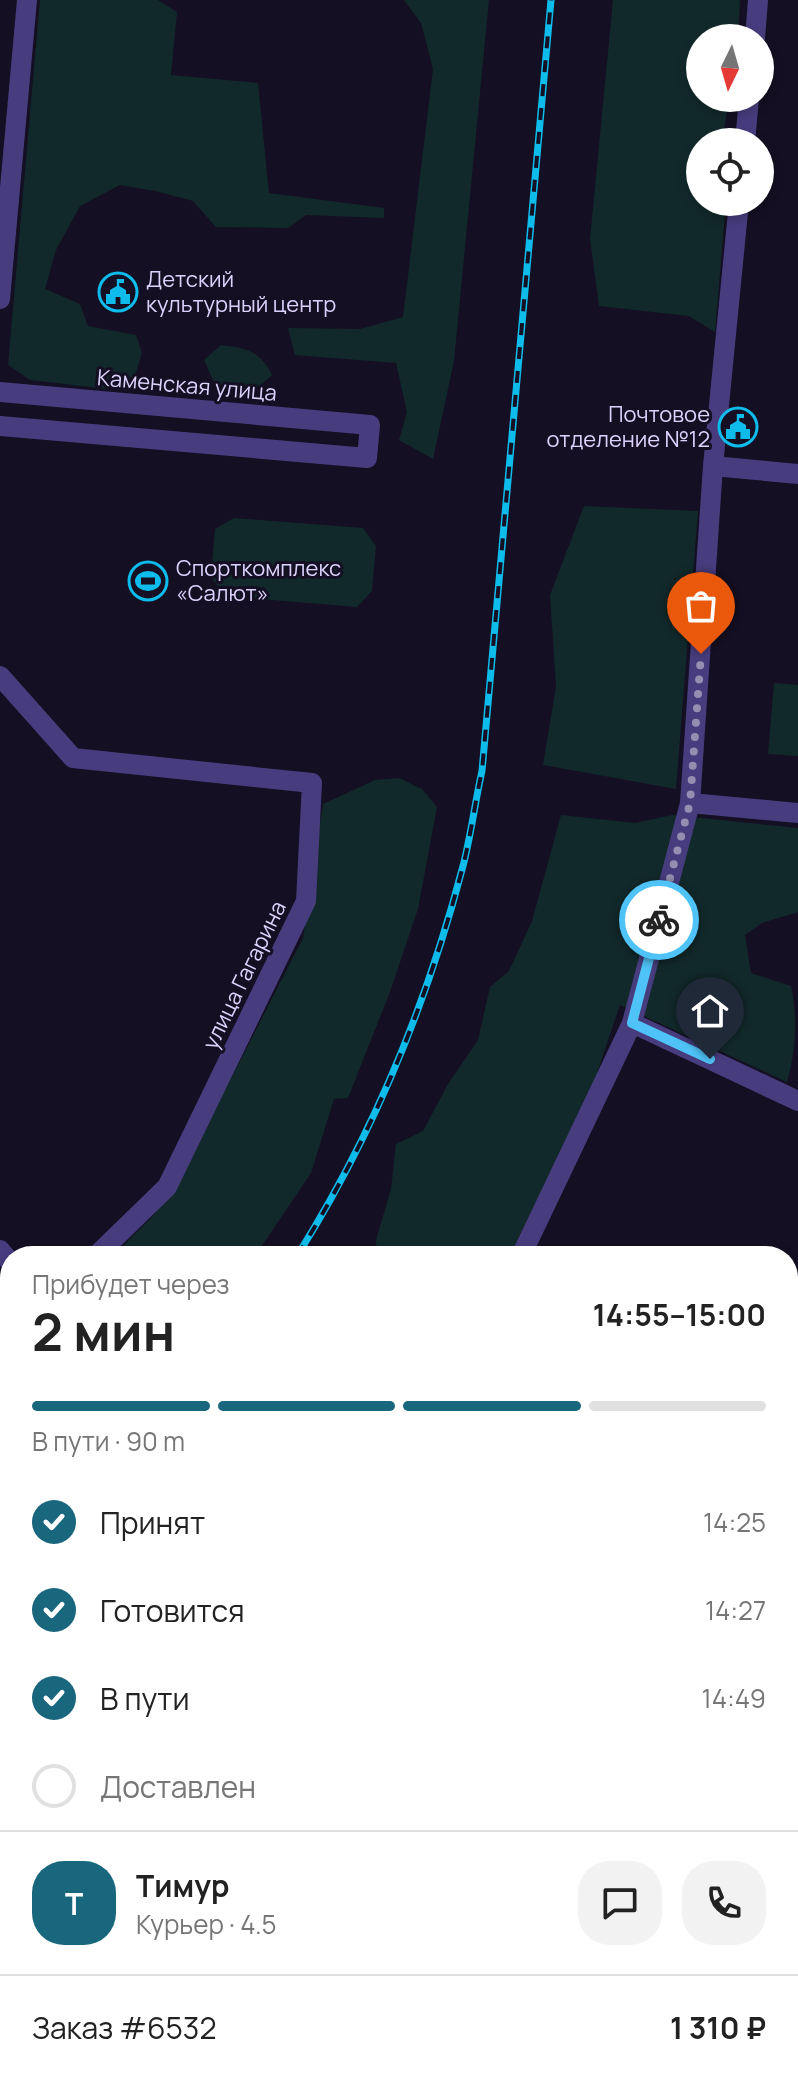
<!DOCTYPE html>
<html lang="ru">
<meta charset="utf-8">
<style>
:root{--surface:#fff;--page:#f2f2f2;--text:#222;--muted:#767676;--line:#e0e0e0;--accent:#19677d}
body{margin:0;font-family:Manrope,sans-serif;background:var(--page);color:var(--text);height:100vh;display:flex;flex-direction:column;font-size:30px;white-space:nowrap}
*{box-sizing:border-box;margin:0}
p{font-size:26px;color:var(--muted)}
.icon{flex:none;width:44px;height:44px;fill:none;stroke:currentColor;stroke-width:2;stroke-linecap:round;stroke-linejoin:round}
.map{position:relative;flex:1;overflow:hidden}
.sheet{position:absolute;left:0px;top:1246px;width:798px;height:850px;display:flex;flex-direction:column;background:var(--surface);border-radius:32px 32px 0 0;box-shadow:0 4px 12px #0003}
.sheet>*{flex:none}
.needle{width:52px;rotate:185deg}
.fabs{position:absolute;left:686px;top:24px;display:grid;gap:16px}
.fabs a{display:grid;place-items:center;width:88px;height:88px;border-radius:50%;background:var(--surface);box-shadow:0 4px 12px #0003;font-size:40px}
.pin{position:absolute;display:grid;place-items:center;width:68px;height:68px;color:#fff;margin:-82px -34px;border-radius:50% 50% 50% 0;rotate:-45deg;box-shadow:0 0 8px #0007}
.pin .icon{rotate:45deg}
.courier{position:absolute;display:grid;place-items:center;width:80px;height:80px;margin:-40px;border:6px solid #4fc3f7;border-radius:50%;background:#fff;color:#222;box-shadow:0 2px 10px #0007}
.overview em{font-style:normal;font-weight:700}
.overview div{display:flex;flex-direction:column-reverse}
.overview{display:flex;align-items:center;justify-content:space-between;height:136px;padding:0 32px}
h1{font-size:52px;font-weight:700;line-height:60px}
.bar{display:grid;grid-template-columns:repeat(4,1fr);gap:12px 8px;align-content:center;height:96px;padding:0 32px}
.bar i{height:10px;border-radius:6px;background:var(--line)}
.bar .on{background:var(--accent)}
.bar p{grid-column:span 4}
.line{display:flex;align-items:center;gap:20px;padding:0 32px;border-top:2px solid var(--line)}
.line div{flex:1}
.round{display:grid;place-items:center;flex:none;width:84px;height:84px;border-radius:32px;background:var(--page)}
ol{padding:0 32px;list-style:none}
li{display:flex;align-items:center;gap:24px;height:88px}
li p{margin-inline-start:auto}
li .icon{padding:8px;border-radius:50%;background:var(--accent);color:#fff;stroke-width:4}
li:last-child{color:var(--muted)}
li i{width:44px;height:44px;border:4px solid var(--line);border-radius:50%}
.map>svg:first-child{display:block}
.green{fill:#12292b}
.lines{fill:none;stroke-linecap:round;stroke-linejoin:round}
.minor{stroke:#473d7e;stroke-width:20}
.major{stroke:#cf60f5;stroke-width:20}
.rail-casing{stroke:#0ebcec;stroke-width:7}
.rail{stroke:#140f22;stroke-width:4;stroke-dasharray:12;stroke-linecap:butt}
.done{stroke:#968eb0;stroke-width:8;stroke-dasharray:0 14.4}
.route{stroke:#4fc3f7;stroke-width:10}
.labels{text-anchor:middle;stroke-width:6;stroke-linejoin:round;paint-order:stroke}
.poi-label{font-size:22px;fill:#dcd2fc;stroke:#140f22;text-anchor:start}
.street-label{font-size:22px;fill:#dcd2fc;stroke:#140f22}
</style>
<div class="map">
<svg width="798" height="2095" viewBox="0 0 798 2095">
<rect width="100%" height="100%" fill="#140f22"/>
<g class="green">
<path d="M 40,0 L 158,0 L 177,12 L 171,75 L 258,83 L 269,193 L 384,208 L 384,218 L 306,215 L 288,228 L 216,227 L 193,201 L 155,191 L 120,185 L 80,206 L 56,250 L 45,289 L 80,304 L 88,326 L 136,335 L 142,353 L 132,385 L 107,389 L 30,380 L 8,365 Z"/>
<path d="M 404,0 L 489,0 L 454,361 L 433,459 L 399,440 L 407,412 L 396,363 L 295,355 L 288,328 L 360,329 L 403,317 L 433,69 L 421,23 Z"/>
<path d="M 613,0 L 740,0 L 738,38 L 700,38 L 700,98 L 729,98 L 722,142 L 700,142 L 700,202 L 726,202 L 715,332 L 689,316 L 599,306 L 590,239 Z"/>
<path d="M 221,345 C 247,348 260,351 272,375 L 250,395 L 220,396 L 204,360 Z"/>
<path d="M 584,506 L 698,511 L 676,789 L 543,765 L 556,687 L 550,595 Z"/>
<path d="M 234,518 L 363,528 L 376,546 L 372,591 L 357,607 L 225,596 L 211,577 L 215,529 Z"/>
<path d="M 774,683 L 798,685 L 798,756 L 768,754 Z"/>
<path d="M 399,778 L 422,789 L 437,807 L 418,909 L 390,992 L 348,1098 L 334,1099 L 311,1173 L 255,1256 L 113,1256 L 153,1216 L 176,1186 L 303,938 L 323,804 L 375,780 Z"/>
<path d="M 561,815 L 635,823 L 672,815 L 798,828 L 798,912 L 762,923 L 745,935 L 751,973 L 791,986 C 798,1018 796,1050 787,1082 L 620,1005 L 596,1076 L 510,1256 L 377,1256 L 376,1240 L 391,1189 L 396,1144 L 423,1131 L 448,1084 L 478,1040 L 490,987 L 509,971 L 532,921 Z"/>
<path d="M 10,1614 L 10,1782 L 5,1786 L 0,1782 L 0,1626 Z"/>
</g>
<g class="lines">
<g class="minor">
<path d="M 755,38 L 758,0"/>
<path d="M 745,142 L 749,98"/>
<path d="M 0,299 L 27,0"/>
<path d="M 0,392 L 370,425 L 367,458 L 0,426"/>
<path d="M 713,466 L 798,474"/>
<path d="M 0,676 L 73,758 L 312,783 L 306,901 L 167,1187 L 96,1256"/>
<path d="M 690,803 L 798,813"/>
<path d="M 632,1023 L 798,1101"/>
<path d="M 0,1250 L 10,1262"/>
<path d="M 521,1256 L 632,1023 L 690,803 L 713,466 L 739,202"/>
<path d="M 0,1343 L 10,1335"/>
<path d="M 788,1595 L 798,1600"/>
<path d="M 0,1817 L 10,1808"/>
<path d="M 788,1851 L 798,1852"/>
<path d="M 788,1925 L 798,1903"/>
<path d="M 710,2095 L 715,2086"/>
</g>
<g class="major">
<path d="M 0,1827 L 10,1838"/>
<path d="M 221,2086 L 228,2095"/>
</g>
<g class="rail-casing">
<g id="rail">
<path d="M 297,1256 C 373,1135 427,1004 463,866 C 471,835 475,802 482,771 L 551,0"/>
<path d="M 0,1581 L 10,1574"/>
</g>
</g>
<use href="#rail" class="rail"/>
</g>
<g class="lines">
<path class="done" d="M 659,920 L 690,803 L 701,654"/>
<path class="route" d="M 659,920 L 632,1023 L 710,1059"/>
</g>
<defs>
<g id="civic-ring" transform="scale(2)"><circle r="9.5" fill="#140f22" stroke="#0ebcec" stroke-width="1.5"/><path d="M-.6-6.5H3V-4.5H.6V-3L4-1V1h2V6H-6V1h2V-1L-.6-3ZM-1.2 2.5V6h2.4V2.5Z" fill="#0ebcec"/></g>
<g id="stadium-ring" transform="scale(2)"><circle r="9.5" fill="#140f22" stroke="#0ebcec" stroke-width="1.5"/><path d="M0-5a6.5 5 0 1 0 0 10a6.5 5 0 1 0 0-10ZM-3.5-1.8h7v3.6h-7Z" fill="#0ebcec"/></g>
</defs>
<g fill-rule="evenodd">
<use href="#civic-ring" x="118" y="292"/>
<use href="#civic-ring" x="738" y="427"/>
<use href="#stadium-ring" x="148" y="581"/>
</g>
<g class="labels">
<g class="poi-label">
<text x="146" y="287">Детский<tspan x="146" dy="25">культурный центр</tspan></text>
<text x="710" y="422" text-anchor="end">Почтовое<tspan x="710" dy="25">отделение №12</tspan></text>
<text x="176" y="576">Спорткомплекс<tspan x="176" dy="25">«Салют»</tspan></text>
</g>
<g class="street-label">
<text transform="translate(187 385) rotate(5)" y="8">Каменская улица</text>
<text transform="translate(244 975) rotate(-64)" y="8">улица Гагарина</text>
</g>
</g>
</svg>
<div class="fabs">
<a><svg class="needle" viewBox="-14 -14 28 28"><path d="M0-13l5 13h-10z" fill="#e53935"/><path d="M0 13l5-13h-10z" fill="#767676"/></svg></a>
<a><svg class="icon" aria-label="locate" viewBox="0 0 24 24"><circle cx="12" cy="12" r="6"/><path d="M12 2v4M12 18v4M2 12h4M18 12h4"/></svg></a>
</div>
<div class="pin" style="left:701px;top:654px;background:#ea580c"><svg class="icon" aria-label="bag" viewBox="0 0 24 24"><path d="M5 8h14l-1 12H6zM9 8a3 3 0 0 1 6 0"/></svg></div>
<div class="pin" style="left:710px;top:1059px;background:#1f2937"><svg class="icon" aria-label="home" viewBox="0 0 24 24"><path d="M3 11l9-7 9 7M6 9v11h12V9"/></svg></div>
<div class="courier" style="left:659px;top:920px"><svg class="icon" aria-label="bike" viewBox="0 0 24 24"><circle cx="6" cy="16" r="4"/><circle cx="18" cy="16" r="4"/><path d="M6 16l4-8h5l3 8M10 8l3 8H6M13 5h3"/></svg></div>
<section class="sheet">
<div class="overview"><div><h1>2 мин</h1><p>Прибудет через</p></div><em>14:55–15:00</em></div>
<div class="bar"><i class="on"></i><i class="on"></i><i class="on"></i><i></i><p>В пути · 90 m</p></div>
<ol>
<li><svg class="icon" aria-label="check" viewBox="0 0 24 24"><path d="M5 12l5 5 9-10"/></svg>Принят<p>14:25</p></li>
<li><svg class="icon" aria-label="check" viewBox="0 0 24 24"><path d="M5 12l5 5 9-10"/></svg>Готовится<p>14:27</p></li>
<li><svg class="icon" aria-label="check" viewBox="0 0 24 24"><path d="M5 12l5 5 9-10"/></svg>В пути<p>14:49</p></li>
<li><i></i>Доставлен</li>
</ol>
<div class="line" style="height:144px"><b class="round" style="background:var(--accent);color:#fff">Т</b><div><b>Тимур</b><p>Курьер · 4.5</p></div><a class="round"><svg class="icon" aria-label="chat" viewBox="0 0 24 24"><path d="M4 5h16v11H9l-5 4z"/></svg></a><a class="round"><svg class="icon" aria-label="phone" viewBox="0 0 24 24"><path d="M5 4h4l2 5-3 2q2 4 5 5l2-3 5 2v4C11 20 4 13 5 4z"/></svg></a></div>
<div class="line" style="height:104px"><div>Заказ #6532</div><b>1 310 ₽</b></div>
</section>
</div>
